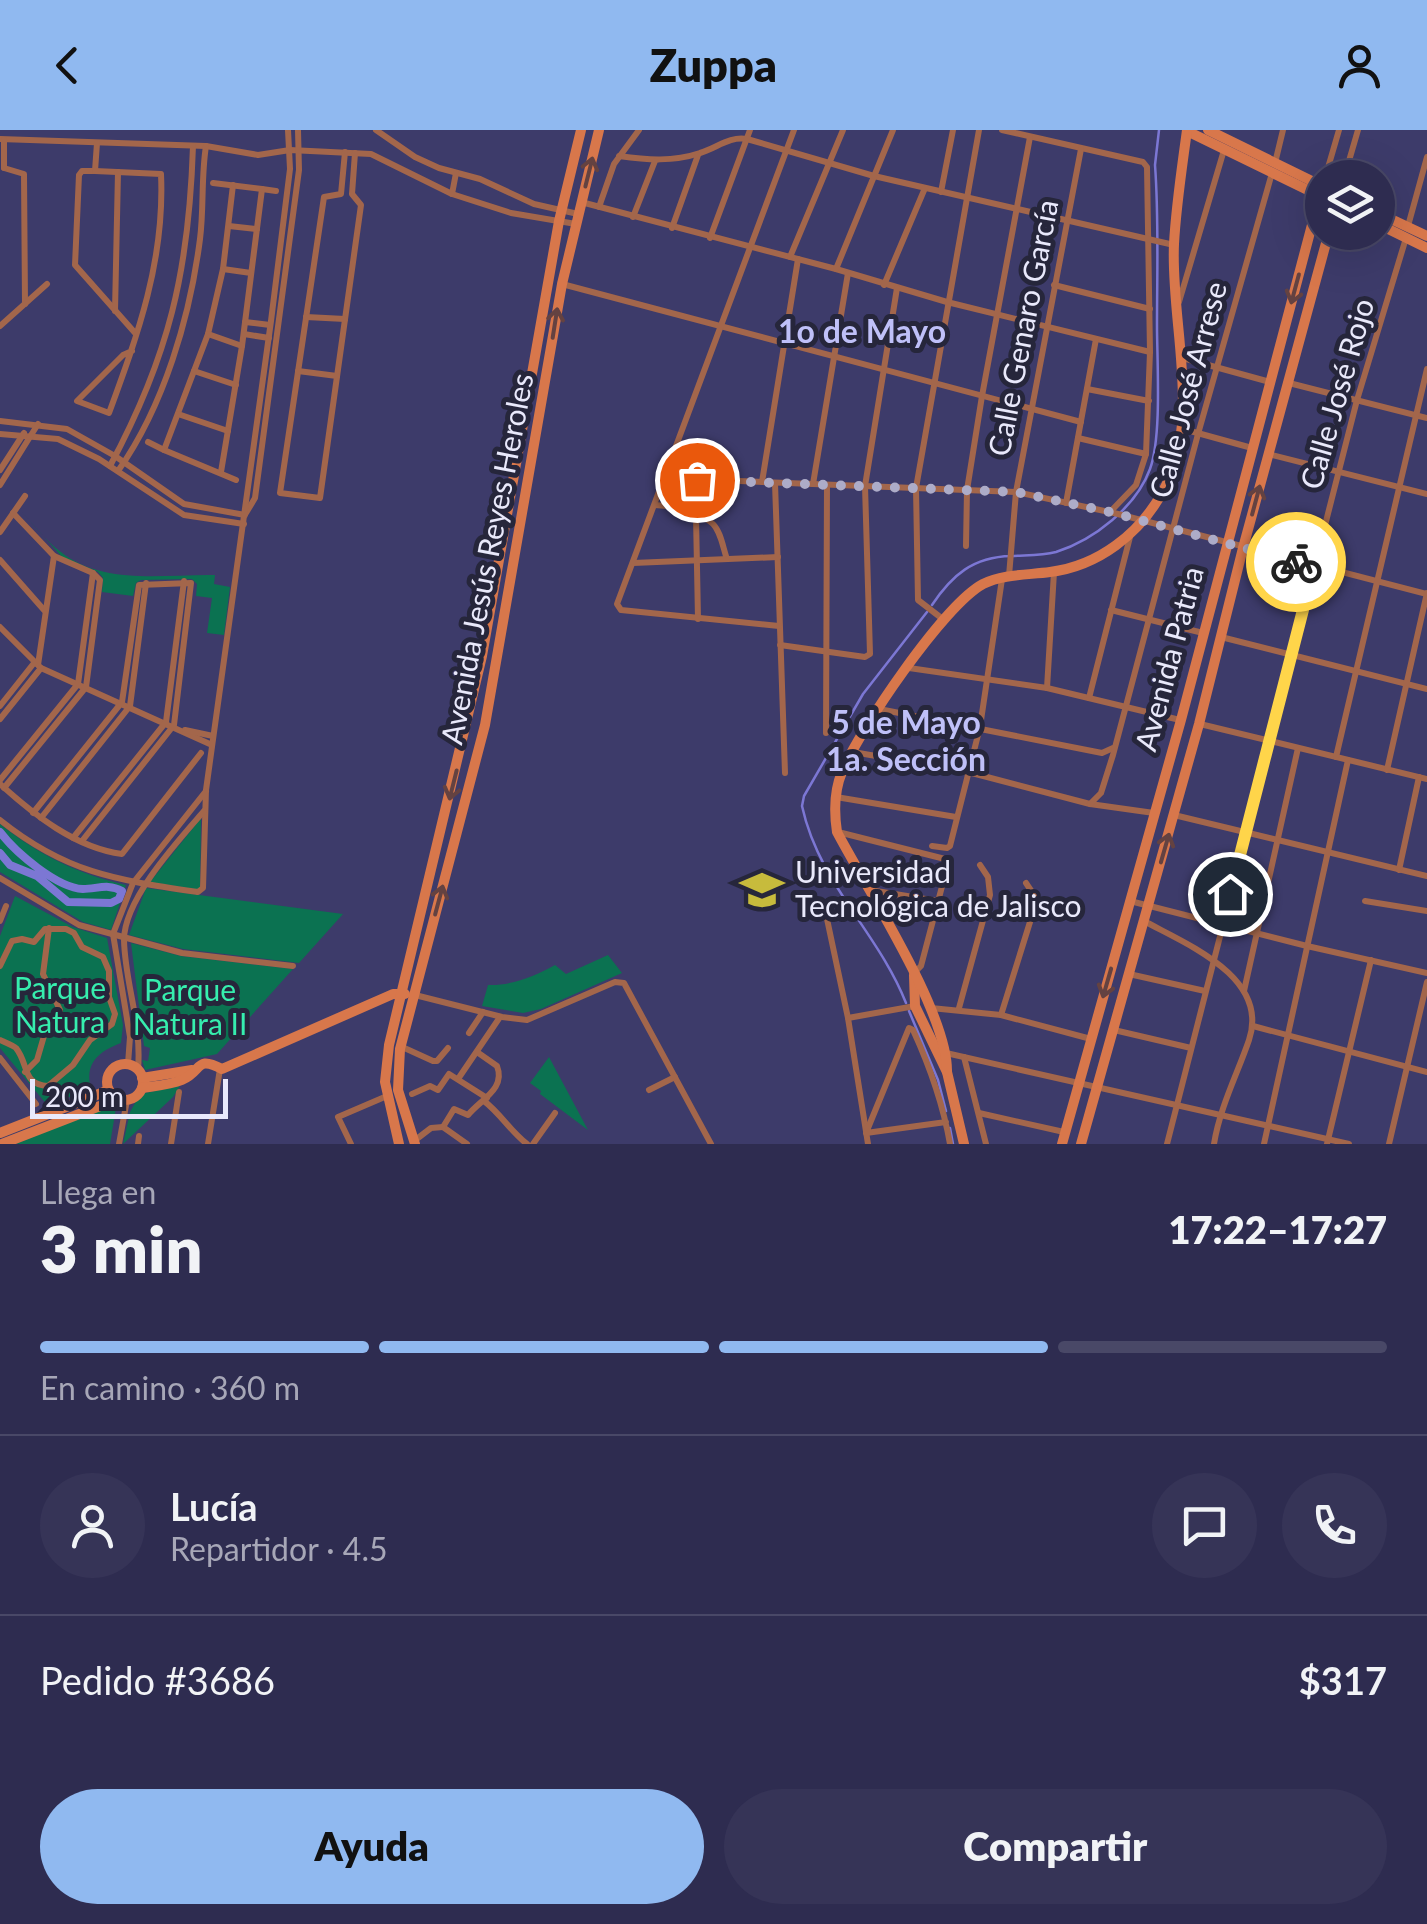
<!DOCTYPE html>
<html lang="es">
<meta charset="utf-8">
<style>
:root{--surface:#2e2c50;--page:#363457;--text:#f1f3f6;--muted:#a7a7b7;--line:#494867;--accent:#90b9f0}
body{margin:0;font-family:Lato,sans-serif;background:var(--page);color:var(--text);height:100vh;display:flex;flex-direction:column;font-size:38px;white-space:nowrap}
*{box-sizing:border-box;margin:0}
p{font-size:32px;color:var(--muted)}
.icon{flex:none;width:55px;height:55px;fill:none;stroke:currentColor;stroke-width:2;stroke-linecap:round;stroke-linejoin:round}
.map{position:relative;height:1014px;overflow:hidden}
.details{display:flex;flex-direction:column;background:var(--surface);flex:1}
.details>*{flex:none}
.fabs{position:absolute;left:1305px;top:30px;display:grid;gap:20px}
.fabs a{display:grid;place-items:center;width:90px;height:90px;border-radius:50%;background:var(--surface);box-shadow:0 10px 40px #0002,0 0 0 2px var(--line);font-size:50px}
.scale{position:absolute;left:30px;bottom:25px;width:198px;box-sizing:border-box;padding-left:10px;border:5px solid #e9e9fb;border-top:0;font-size:28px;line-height:35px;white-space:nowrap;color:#e9e9fb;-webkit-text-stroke:8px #26263b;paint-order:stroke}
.pin{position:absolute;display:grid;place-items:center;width:85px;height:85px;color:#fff;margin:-42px;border:5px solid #fff;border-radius:50%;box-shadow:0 2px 10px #0007}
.courier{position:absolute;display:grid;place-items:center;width:100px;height:100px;margin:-50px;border:8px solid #ffd54a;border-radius:50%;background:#fff;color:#222;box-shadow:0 2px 12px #0007}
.overview em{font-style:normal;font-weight:800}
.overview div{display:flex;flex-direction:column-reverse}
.overview{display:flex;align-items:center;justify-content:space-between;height:170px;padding:0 40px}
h1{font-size:65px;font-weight:800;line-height:75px}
.bar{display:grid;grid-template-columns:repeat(4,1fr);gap:15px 10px;align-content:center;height:120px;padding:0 40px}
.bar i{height:12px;border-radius:8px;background:var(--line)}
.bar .current{background:var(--accent)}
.bar p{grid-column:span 4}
.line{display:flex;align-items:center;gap:25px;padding:0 40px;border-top:2px solid var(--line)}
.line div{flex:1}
.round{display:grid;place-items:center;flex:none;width:105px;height:105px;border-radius:52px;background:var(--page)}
.cta{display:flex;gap:20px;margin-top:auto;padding:20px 40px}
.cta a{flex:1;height:115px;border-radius:60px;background:var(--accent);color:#111;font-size:40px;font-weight:800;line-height:115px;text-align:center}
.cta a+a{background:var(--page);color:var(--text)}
header{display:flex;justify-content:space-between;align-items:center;height:130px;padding:0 40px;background:var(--accent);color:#111;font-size:45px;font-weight:800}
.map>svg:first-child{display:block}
.green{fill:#0b7251}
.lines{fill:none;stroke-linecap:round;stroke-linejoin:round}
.stream{stroke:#7c77d4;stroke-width:2.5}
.canal{stroke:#7c77d4;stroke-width:8}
.street{stroke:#a3664b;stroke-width:6}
.secondary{stroke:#d8774b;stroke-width:10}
.oneway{stroke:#644241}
.done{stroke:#adacc8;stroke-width:10;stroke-dasharray:0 18}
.route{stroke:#ffd54a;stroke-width:12}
.labels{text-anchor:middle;stroke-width:10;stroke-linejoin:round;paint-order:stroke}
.street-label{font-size:30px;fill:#e9e9fb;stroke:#26263b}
.poi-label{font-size:30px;fill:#e9e9fb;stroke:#26263b;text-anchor:start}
.park-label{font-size:30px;fill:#36eeae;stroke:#26263b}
.neighbourhood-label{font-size:32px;font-weight:bold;fill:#bfc0f8;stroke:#26263b}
</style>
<header><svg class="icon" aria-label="back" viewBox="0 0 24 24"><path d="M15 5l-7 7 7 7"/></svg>Zuppa<svg class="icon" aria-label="person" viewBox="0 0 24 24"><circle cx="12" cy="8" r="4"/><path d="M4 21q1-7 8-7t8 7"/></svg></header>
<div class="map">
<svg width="1427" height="1014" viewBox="0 0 1427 1014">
<rect width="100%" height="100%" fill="#3d3b6a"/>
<g class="green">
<path d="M 22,382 C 34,395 46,411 61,422 C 104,456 164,444 215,445 L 214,454 L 230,457 L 224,505 L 207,503 L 212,468 L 196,466 L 197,454 L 192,449 L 141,450 L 136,453 L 133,466 L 102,462 L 103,448 L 98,442 L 62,427 Z"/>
<path d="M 201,688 L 200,760 L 150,752 Z"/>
<path d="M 0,694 C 39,725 78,744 126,755 L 111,800 L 83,792 L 0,742 Z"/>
<path d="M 146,758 L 343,784 L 299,833 L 183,819 L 129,805 Z"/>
<path d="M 15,766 L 73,797 L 107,808 L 123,895 L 121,913 C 99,921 84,934 91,958 L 48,976 L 0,918 L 0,806 Z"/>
<path d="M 131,813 L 181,826 L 293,839 L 217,924 L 145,940 L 142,930 L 148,931 L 150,918 L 144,916 Z"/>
<path d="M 608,825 L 622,843 L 541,879 L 523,883 L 482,876 L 488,855 C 511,856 535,846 555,835 L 566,844 Z"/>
<path d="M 549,927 L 588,1000 L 540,964 L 541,961 L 530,953 Z"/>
<path d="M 180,956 L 173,967 L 123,1014 L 130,982 L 140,964 Z"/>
<path d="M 117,972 L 110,1014 L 16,1014 Z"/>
</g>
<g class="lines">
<g class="stream">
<path d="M 932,475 C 952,445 973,427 1011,426 C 1027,425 1041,426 1056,422 C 1094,410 1136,377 1150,339 C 1162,306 1157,232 1157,195 C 1157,142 1159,88 1155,35 L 1159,0"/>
<path d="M 906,873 C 878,802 819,754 802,676 L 804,666 L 863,564 L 927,482"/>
<path d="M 909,881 L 938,950 L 946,981"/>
<path d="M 950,998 L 953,1014"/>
</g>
<path class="canal" d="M 0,702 C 15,722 57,758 83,759 C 97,759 108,753 122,761 L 119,769 L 111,773 L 68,772 L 37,746 L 10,735 L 0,723"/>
<g class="street">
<path d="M 376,0 L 415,27 L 439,38 L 480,49 L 534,74 L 578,84"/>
<path d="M 1002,0 L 1143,32 L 1147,37 L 1150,222 L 1146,324 L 1136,355 L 1110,382"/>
<path d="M 0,9 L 206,16 L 258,25 L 290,20 L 371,24 L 452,64 L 511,83 L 576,94"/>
<path d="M 97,13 L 95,41 L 82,41 L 79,45 L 75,135 L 136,204"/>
<path d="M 345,22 L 341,64 L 324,67 L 280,363 L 320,368 L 361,75 L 352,64 L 355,23"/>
<path d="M 619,26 C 647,30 673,32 700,23 C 717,18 729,6 747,9 L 874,46 L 1174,115"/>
<path d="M 1275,33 L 1283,0"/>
<path d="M 4,38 L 24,44 L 25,174"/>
<path d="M 4,38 L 4,10"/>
<path d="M 95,41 L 161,44 C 165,130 138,204 109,283 L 77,271 L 123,225 L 132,221"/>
<path d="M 1325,48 L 1339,0"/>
<path d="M 1344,48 L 1358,0"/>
<path d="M 213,53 L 262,59 L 242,216 L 221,342"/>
<path d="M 233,55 L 223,139 L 208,204 L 164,320 L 236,350"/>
<path d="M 262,59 L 276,61"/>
<path d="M 941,62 L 953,0"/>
<path d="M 452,64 L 456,43"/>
<path d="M 581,72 L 836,139 L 947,172 L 1150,222"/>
<path d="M 599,77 L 614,34 L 639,0"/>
<path d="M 633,87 L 655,31"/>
<path d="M 229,96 L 257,99"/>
<path d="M 1408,96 L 1427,27"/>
<path d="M 672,98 L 698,25"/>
<path d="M 710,108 L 750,0"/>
<path d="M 790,127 L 843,0"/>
<path d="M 223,139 L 251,143"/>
<path d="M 836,139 L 893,0"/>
<path d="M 562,154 L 1081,292"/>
<path d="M 884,155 L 925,58"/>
<path d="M 1054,155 L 1150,179"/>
<path d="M 1179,172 L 1224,20"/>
<path d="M 115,181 L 118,42"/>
<path d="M 306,187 L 345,189"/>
<path d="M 245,192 L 270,195"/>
<path d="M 0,196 L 47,154"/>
<path d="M 208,204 L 242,216"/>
<path d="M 244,204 L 269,208"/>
<path d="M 1179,227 L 1270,252"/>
<path d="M 194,241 L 236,255"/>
<path d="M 298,241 L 337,246"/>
<path d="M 1289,253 L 1427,288"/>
<path d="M 1087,259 L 1149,271"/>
<path d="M 178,284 L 228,301"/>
<path d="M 0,291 L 67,299 L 115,326 L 184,374 L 245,385"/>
<path d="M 1183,299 L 1252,318"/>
<path d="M 0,304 L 58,309 L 99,329 L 184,385 L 244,394"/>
<path d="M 1078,308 L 1146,324"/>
<path d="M 148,312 L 164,320"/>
<path d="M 1268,324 L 1427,364"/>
<path d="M 110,336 C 169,226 189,141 193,16"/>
<path d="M 0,340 L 24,303"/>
<path d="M 118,341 C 164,276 190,187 200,109 C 204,78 201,47 206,16"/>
<path d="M 664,348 L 1016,362 L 1114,383 L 1427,464"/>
<path d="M 762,352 L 798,129"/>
<path d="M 775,353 L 785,643"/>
<path d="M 813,354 L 848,143"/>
<path d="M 0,355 L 38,294"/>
<path d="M 1066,373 L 1096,209"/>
<path d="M 655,375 L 691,378 C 698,388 705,386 713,394 C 721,402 723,418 727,429"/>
<path d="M 246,383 L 255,368 L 299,40 L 298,0"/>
<path d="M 696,386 L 698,489"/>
<path d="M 0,402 L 25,366"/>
<path d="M 966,416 L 967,360 L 982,266 L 1030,7"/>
<path d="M 0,430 L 44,480"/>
<path d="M 633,433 L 778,427"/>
<path d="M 1009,446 L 1016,362 L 1081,19"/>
<path d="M 1111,480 L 1203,503"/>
<path d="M 944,490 L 918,470 L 916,358 L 979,0"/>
<path d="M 779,496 L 621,480 L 617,474 L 794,0"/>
<path d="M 0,497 L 41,538 L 212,615"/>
<path d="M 1221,507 L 1427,559"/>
<path d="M 780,515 L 865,527 L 870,524 L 865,356 L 897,158"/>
<path d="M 38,535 L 54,426"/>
<path d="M 909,538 L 1047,558 L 1180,590"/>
<path d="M 1047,558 L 1054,442"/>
<path d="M 1089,568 L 1130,407"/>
<path d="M 0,576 L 34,533"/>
<path d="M 879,579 L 1102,623 L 1113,618"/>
<path d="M 0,589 L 41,538"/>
<path d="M 1200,594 L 1427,649"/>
<path d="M 185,600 L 213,606"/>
<path d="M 826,603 L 827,355"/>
<path d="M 853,622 L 968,642 L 1090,674 L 1154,683"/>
<path d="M 1336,627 L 1427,239"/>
<path d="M 1387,640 L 1427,463"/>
<path d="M 0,650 L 78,554 L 93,443"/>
<path d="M 0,654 C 34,685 76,718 122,724 L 201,623"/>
<path d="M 4,658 L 86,557 L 100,450 L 93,443 L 54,426 L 13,383"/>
<path d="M 836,667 L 956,687"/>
<path d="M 1090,674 L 1101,663 L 1113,625 L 1198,304 L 1272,43"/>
<path d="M 33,683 L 122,572 L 139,455 L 191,453 L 174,595 L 82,711"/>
<path d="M 1174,685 L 1427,746"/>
<path d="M 41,688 L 130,576 L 146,453"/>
<path d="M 0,690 C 66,743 116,750 198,762 L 203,758 L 206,660 L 271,191 L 290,39 L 288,0"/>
<path d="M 838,702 L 949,730 L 921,836 L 915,842"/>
<path d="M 73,708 L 166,592 L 184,451"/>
<path d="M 932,716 L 947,718 L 950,716 L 980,597 L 1002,449"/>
<path d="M 1399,740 L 1419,647"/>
<path d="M 0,748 L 79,795 L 182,823 L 293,836"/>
<path d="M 870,760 L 938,771"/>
<path d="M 1130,771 L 1307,816 L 1427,843"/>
<path d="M 1365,771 L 1427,781"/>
<path d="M 827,789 L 848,888 L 868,1014"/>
<path d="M 0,791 L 6,776"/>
<path d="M 1144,791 C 1186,814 1270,847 1249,910 C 1237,945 1220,977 1214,1014"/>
<path d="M 0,836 L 12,811 L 22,809 L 34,812 L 45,799 L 66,799 L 74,803 L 82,817 L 103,827 L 109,841 L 109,867 L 115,884 L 112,894 L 90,910 L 73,935 L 48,956 C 22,955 29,934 16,918 C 14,916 2,911 0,910"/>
<path d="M 1129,844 L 1205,861"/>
<path d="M 1244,861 L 1298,618"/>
<path d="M 415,865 L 502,887 L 527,890 L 615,852 L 624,853 L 711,1014"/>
<path d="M 931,878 L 1001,885 L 1091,909"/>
<path d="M 959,878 L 990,765 L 988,747 L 980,735"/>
<path d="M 1001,885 L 1035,776 L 1034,765 L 1026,753"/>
<path d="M 848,888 L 915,876"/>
<path d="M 1253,896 L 1427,942"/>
<path d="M 1114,900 L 1191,918"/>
<path d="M 469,903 L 483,882"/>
<path d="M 400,916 L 433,931 L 437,931 L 448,918"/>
<path d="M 946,923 L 1349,1014"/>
<path d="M 964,927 L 986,1014"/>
<path d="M 0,928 L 36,974"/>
<path d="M 128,934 L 130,907 L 113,804 L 133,753 L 206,661"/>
<path d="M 138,940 C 142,892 125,854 124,810 C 124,769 178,711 204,681"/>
<path d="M 25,942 L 37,930 L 44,906 L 60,880 L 43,844 L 49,798"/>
<path d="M 458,949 L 500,887"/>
<path d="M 649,960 L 675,947"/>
<path d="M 412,964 L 430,956 L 438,960 L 449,944 L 487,968"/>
<path d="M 484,971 C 501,984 510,1001 527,1014"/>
<path d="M 979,983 L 1064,1002"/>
<path d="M 946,992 L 866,1003 L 909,898 L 913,900 C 930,937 943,974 950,1014"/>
<path d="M 443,997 L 454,979 L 468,985 C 481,969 506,959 497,936 L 477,922"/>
<path d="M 443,997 L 467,1014"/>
<path d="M 414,1011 L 431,998 L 443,997"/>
<path d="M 119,1014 L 127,970"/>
<path d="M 138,1014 L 139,1006"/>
<path d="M 171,1014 L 179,962"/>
<path d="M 208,1014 L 220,939"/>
<path d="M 351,1014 L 338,987 L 387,966"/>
<path d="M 533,1014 L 555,983"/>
<path d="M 1167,1014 L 1357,270 L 1406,108"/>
<path d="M 1264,1014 L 1348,630"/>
<path d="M 1327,1014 L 1371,830"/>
<path d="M 1389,1014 L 1427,852"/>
</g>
<g class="secondary">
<path d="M 1208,0 L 1322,56"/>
<path d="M 1187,1 L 1322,67"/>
<path d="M 1378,83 L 1427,106"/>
<path d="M 1378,94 L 1427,118"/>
<path d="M 914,845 L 915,876 L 947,942 L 964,1014"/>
<circle cx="125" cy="952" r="18"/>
<path d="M 947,942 C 948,883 867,759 837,702 C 834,682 834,661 842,642 C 859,600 944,475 983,454 C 1003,444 1028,445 1050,442 C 1098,436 1140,404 1163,361 C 1203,290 1170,192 1174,114 C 1176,76 1182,38 1187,0"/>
<path d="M 142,948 L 192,940"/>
<path d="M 142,958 C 155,956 170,955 182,950 C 203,941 195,925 222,939 L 393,864 L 405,864"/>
<path d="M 0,1003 L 109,960"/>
<path d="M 2,1014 L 118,969"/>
<path d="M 399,1014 L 385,952 L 389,915 L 482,526 L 559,91 L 581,0"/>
<path d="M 415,1014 L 398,960 L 400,919 L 485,595 L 562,154 L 599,0"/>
<path d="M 1062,1014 L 1181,590 L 1322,57"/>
<path d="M 1081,1014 L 1199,594 L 1243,418 L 1329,102"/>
</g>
</g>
<defs><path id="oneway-shaft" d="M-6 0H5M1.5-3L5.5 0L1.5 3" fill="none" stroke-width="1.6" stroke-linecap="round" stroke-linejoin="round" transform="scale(2.5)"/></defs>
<g class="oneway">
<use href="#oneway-shaft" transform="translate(589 42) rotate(-76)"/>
<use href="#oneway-shaft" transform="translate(1295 159) rotate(105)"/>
<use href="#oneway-shaft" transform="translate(555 193) rotate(-81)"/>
<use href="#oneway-shaft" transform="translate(1256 370) rotate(-75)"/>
<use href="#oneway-shaft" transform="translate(453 655) rotate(104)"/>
<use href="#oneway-shaft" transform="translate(1165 718) rotate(-74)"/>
<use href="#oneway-shaft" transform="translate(439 770) rotate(-75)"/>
<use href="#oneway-shaft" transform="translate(1107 853) rotate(106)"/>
</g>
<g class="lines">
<path class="done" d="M 697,350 L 1016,362 L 1110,382 L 1296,432"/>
<path class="route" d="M 1230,764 L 1314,437 L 1296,432"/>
</g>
<defs>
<g id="university-bare" transform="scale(3.45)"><path d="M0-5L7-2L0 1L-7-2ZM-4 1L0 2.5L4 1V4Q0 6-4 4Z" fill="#c7bb3c" stroke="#26263b" stroke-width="2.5" paint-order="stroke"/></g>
</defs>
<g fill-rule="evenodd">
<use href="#university-bare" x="762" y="760"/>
</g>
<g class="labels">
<g class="street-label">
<text transform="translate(1024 198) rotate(-79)" y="10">Calle Genaro García</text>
<text transform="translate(1189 260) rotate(-75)" y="10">Calle José Arrese</text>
<text transform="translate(1338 264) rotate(-74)" y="10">Calle José Rojo</text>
<text transform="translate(488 429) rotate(-79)" y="10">Avenida Jesús Reyes Heroles</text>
<text transform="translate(1170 529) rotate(-75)" y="10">Avenida Patria</text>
</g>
<g class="poi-label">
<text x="795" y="753">Universidad<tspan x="795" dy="34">Tecnológica de Jalisco</tspan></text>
</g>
<g class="park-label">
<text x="60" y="869">Parque<tspan x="60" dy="34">Natura</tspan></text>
<text x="190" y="871">Parque<tspan x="190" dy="34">Natura II</tspan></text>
</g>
<g class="neighbourhood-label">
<text x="862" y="213">1o de Mayo</text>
<text x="906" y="604">5 de Mayo<tspan x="906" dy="37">1a. Sección</tspan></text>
</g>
</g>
</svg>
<div class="fabs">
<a><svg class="icon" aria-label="layers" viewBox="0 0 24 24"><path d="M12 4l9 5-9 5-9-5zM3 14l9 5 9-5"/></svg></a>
</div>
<div class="scale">200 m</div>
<div class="pin" style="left:697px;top:350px;background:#ea580c"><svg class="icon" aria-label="bag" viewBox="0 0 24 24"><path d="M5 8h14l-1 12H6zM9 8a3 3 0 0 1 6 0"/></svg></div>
<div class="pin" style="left:1230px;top:764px;background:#1f2937"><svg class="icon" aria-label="home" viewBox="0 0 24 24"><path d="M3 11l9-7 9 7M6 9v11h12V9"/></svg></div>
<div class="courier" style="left:1296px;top:432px"><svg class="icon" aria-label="bike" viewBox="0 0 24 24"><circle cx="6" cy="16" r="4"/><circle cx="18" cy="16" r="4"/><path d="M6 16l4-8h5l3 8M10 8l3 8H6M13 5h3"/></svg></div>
</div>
<section class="details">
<div class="overview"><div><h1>3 min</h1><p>Llega en</p></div><em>17:22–17:27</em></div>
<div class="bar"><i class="current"></i><i class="current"></i><i class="current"></i><i></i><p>En camino · 360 m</p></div>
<div class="line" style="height:180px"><a class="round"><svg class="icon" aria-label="person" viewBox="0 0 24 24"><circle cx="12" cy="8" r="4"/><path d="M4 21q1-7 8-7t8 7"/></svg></a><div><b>Lucía</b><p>Repartidor · 4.5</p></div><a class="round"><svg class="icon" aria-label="chat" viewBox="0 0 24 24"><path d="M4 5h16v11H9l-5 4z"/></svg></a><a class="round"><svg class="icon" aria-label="phone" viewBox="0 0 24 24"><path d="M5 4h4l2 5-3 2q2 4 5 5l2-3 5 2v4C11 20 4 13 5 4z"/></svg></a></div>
<div class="line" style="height:130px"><div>Pedido #3686</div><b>$317</b></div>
<div class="cta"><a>Ayuda</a><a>Compartir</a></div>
</section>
